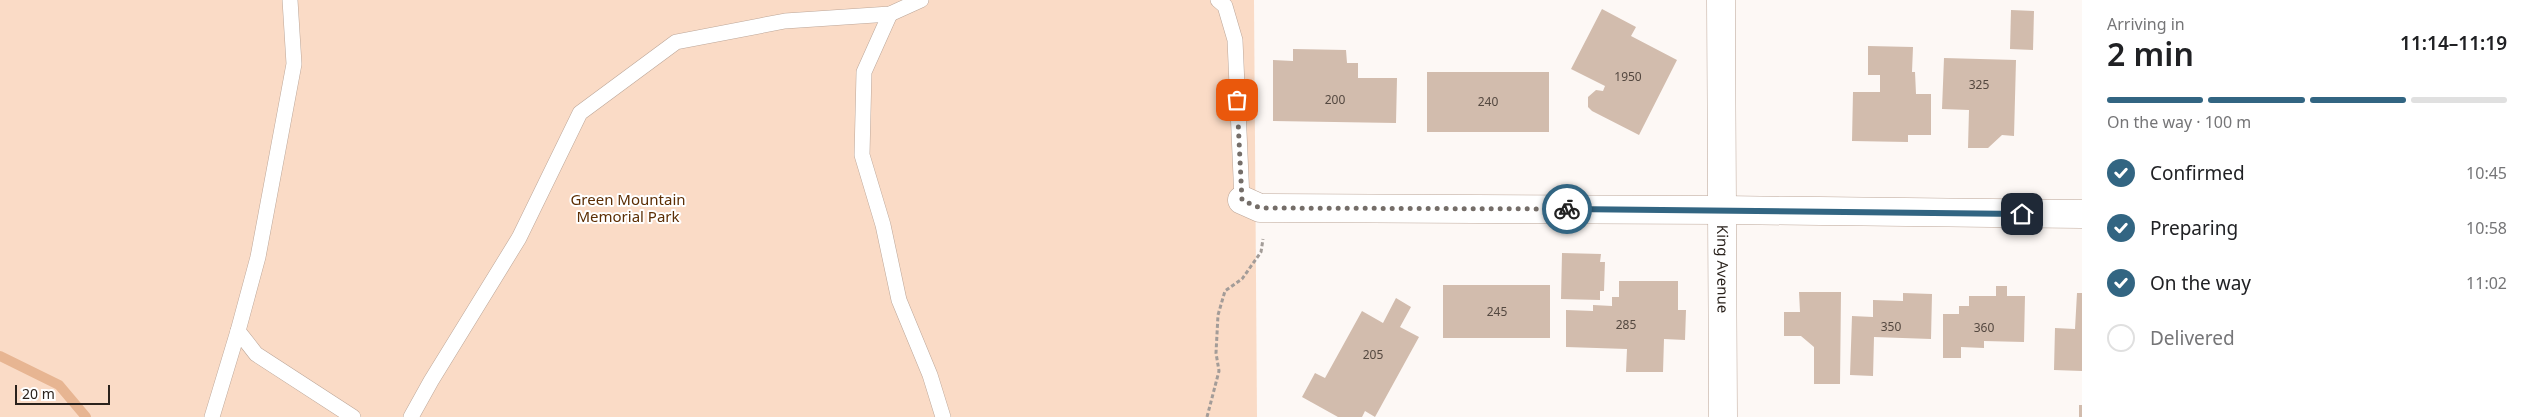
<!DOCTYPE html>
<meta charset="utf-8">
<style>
:root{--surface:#fff;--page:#f2f2f2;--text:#202124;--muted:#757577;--line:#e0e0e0;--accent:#326582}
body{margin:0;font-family:"Noto Sans",sans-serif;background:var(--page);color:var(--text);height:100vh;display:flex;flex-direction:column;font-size:19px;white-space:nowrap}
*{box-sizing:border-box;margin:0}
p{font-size:16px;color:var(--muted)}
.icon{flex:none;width:28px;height:28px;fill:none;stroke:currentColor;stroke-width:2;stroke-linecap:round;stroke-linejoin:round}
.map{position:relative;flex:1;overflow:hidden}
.sheet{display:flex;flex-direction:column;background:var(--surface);width:450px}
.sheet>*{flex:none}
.scale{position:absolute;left:15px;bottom:12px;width:95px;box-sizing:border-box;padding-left:5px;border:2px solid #2a221c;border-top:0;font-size:14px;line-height:18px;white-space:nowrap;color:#2a221c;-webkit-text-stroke:4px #fff;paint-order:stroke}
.pin{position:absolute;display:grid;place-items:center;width:42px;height:42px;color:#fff;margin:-21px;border-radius:10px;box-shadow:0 2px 8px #0006}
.courier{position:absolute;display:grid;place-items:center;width:50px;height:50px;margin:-25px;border:4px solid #326582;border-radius:50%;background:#fff;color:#222;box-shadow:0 1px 6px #0007}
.headline em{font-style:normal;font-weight:600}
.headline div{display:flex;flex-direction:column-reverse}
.headline{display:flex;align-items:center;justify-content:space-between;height:85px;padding:0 25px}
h1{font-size:32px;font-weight:600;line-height:38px}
.bar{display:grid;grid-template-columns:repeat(4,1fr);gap:8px 5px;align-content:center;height:60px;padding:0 25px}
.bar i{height:6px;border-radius:4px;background:var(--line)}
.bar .on{background:var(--accent)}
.bar p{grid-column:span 4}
ol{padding:0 25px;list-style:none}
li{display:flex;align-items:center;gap:15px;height:55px}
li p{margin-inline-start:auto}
li .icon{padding:5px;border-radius:50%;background:var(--accent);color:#fff;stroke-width:4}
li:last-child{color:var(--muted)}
li i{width:28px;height:28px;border:2px solid var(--line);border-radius:50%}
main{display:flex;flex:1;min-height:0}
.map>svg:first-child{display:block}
.green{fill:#fadbc6}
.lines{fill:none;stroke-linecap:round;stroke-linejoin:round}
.stream{stroke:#e7b592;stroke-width:10}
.building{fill:#d2bcad}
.lane-casing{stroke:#bca698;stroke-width:16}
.street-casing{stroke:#bca698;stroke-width:29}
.path{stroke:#a39c98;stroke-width:3;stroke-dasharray:4 2.5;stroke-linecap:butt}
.lane{stroke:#fff;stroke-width:15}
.street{stroke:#fff;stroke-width:28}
.done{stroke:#746d68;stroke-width:5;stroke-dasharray:0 9}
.route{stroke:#326582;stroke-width:6}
.labels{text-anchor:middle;stroke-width:4;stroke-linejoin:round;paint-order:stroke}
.number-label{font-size:12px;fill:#544840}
.park-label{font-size:15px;fill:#5c2e04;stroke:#fff}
.street-label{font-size:15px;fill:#2a221c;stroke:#fff}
</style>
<main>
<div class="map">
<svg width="2082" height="417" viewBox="0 0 2082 417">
<rect width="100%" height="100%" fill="#fdf8f5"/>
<path class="green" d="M 0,0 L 1254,0 L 1257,417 L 0,417 Z"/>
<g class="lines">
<path class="stream" d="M 0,356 L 59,385 L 86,417"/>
</g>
<g class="building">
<path d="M 1602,9 L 1636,27 L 1631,36 L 1677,60 L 1639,135 L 1592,111 L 1588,107 L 1588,97 L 1596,90 L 1603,91 L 1605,86 L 1571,69 Z"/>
<path d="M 2011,10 L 2034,11 L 2033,50 L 2010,49 Z"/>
<path d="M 1868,46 L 1913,47 L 1912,72 L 1915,72 L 1916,94 L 1931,94 L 1931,135 L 1908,135 L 1908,142 L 1852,141 L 1853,92 L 1880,92 L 1880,75 L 1868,75 Z"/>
<path d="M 1293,49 L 1346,50 L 1347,63 L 1358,63 L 1358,78 L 1397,78 L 1396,123 L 1273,121 L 1273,60 L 1293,61 Z"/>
<path d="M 1944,58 L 2016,60 L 2014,136 L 2002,135 L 1988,148 L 1968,148 L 1969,110 L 1942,109 Z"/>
<rect x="1427" y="72" width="122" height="60"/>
<path d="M 1562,253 L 1601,254 L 1600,262 L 1605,262 L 1604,291 L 1600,291 L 1600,300 L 1561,299 Z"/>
<path d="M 1619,281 L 1678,281 L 1678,310 L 1686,310 L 1685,340 L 1664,339 L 1663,372 L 1626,372 L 1627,349 L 1566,347 L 1566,310 L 1593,311 L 1593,305 L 1612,306 L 1612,297 L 1619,297 Z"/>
<rect x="1443" y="285" width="107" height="53"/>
<path d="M 1996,286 L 2007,286 L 2007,296 L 2025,296 L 2024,342 L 1984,341 L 1984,348 L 1961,347 L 1961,358 L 1943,358 L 1943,314 L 1959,314 L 1959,306 L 1969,306 L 1969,296 L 1996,296 Z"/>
<path d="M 1799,292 L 1841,292 L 1840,384 L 1814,384 L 1814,347 L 1801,336 L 1784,336 L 1784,312 L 1800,312 Z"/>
<path d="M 1903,293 L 1932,294 L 1931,339 L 1874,337 L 1873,376 L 1850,375 L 1852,316 L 1873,317 L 1873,300 L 1903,301 Z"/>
<path d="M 2077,293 L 2082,293 L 2082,371 L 2054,370 L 2055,328 L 2075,329 Z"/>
<path d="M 1396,298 L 1411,307 L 1400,327 L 1419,337 L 1375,417 L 1365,411 L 1362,417 L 1338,417 L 1302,397 L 1315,373 L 1325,378 L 1362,311 L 1383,323 Z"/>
<rect x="2079" y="405" width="3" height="12"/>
</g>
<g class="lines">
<g class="lane-casing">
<g id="lane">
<path d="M 290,0 L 294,64 L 258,257 L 238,331 L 256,354 L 353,417"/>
<path d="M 1218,0 L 1225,6 L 1235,40 L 1242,200"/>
<path d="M 890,14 L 864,72 L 862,155 L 883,225 L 899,300 L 930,375 L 943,417"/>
<path d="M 212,417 L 238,331"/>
<path d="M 411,417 L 431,381 L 519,238 L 580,113 L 676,42 L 785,21 L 890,14 L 921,0"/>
</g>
</g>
<g class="street-casing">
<g id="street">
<path id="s1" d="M 1721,0 L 1723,417"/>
<path d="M 1242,200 L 1260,208 L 1724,210 L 2082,214"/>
</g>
</g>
<path class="path" d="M 1207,417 L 1219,371 L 1216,353 L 1218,315 L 1225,291 L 1242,279 L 1261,252 L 1263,239"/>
<use href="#lane" class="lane"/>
<use href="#street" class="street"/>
</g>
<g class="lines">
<path class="done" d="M 1237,100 L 1242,200 L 1260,208 L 1567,209"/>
<path class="route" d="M 1567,209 L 2022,214"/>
</g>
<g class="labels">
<g class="number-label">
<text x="1628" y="81">1950</text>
<text x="1979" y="89">325</text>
<text x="1335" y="104">200</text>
<text x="1488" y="106">240</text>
<text x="1497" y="316">245</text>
<text x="1626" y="329">285</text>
<text x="1891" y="331">350</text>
<text x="1984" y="332">360</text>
<text x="1373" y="359">205</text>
</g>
<g class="park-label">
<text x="628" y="205">Green Mountain<tspan x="628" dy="17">Memorial Park</tspan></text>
</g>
<g class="street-label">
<text dy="5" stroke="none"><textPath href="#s1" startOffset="269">King Avenue</textPath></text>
</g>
</g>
</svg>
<div class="scale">20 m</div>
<div class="pin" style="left:1237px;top:100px;background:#ea580c"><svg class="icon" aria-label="bag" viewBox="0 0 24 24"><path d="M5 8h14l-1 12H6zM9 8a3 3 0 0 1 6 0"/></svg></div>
<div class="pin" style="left:2022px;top:214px;background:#1f2937"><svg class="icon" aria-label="home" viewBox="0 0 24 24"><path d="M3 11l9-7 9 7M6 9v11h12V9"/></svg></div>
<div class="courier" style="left:1567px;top:209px"><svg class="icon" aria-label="bike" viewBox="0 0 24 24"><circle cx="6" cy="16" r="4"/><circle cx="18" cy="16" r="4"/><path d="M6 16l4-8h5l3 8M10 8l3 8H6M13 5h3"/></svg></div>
</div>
<section class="sheet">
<div class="headline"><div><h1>2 min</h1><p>Arriving in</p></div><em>11:14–11:19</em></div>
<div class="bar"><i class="on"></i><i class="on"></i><i class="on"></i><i></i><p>On the way · 100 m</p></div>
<ol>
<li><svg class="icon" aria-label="check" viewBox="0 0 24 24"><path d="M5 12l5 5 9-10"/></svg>Confirmed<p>10:45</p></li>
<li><svg class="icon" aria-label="check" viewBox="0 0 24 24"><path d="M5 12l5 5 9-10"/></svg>Preparing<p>10:58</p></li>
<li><svg class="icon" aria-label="check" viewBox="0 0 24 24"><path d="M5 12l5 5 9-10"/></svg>On the way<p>11:02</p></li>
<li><i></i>Delivered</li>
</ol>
</section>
</main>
